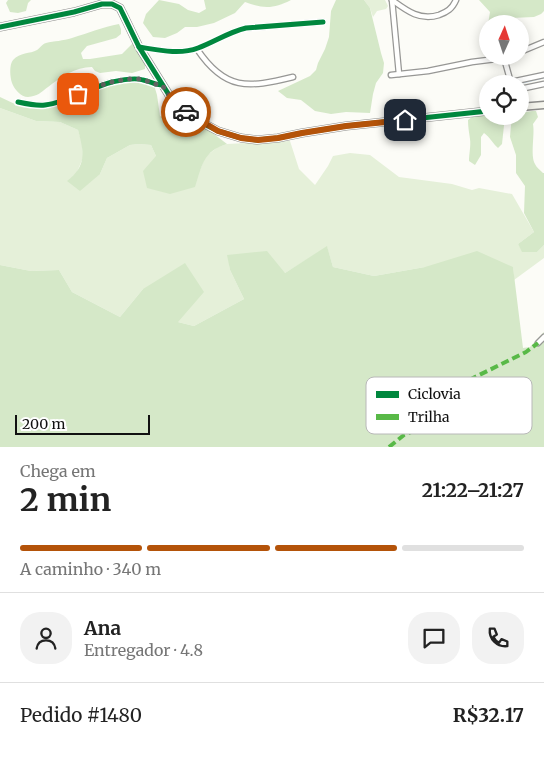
<!DOCTYPE html>
<html lang="pt">
<meta charset="utf-8">
<style>
:root{--surface:#fff;--page:#f2f2f2;--text:#222;--muted:#767676;--line:#e0e0e0;--accent:#b45309}
body{margin:0;font-family:Merriweather,serif;background:var(--page);color:var(--text);height:100vh;display:flex;flex-direction:column;font-size:19px;white-space:nowrap}
*{box-sizing:border-box;margin:0}
p{font-size:16px;color:var(--muted)}
.icon{flex:none;width:28px;height:28px;fill:none;stroke:currentColor;stroke-width:2;stroke-linecap:round;stroke-linejoin:round}
.map{position:relative;height:447px;overflow:hidden}
.sheet{display:flex;flex-direction:column;background:var(--surface);flex:1}
.sheet>*{flex:none}
.needle{width:32px;rotate:3deg}
.buttons{position:absolute;left:479px;top:15px;display:grid;gap:10px}
.buttons a{display:grid;place-items:center;width:50px;height:50px;border-radius:50%;background:var(--surface);box-shadow:0 2px 12px #0003;font-size:25px}
.scale{position:absolute;left:15px;bottom:12px;width:135px;box-sizing:border-box;padding-left:5px;border:2px solid #111;border-top:0;font-size:14px;line-height:18px;white-space:nowrap;color:#111;-webkit-text-stroke:4px #fff;paint-order:stroke}
.pin{position:absolute;display:grid;place-items:center;width:42px;height:42px;color:#fff;margin:-21px;border-radius:10px;box-shadow:0 2px 8px #0006}
.courier{position:absolute;display:grid;place-items:center;width:50px;height:50px;margin:-25px;border:4px solid #b45309;border-radius:50%;background:#fff;color:#222;box-shadow:0 1px 6px #0007}
.overview em{font-style:normal;font-weight:700}
.overview div{display:flex;flex-direction:column-reverse}
.overview{display:flex;align-items:center;justify-content:space-between;height:85px;padding:0 20px}
h1{font-size:32px;font-weight:700;line-height:38px}
.bar{display:grid;grid-template-columns:repeat(4,1fr);gap:8px 5px;align-content:center;height:60px;padding:0 20px}
.bar i{height:6px;border-radius:4px;background:var(--line)}
.bar .on{background:var(--accent)}
.bar p{grid-column:span 4}
.line{display:flex;align-items:center;gap:12px;padding:0 20px;border-top:1px solid var(--line)}
.line div{flex:1}
.round{display:grid;place-items:center;flex:none;width:52px;height:52px;border-radius:20px;background:var(--page)}
.map>svg:first-child{display:block}
.green{fill:#e5f0d9}
.forest{fill:#d5e8c8}
.lines{fill:none;stroke-linecap:round;stroke-linejoin:round}
.stream{stroke:#d0e5f4;stroke-width:1}
.street-casing{stroke:#979795;stroke-width:7}
.secondary-casing{stroke:#8d8d8b;stroke-width:9}
.street{stroke:#fffffe;stroke-width:4.5}
.secondary{stroke:#f5f5ed;stroke-width:6}
.quiet{stroke:#58b947;stroke-width:4;stroke-dasharray:8 4;stroke-linecap:butt}
.cycleway-casing{stroke:#fff;stroke-width:8}
.cycleway{stroke:#00873e;stroke-width:5}
.done{stroke:#636362;stroke-width:5;stroke-dasharray:0 9}
.route{stroke:#b45309;stroke-width:6}
.key{fill:#fff;stroke:#b8b8b8;stroke-width:1}
.key-label{font-size:14px;fill:#111}
</style>
<div class="map">
<svg width="544" height="447" viewBox="0 0 544 447">
<rect width="100%" height="100%" fill="#fcfcf7"/>
<g class="green">
<path d="M 364,0 L 385,0 L 388,6 L 386,9 L 377,11 L 373,17 L 370,8 Z"/>
<path d="M 0,108 L 36,121 L 60,122 L 78,130 L 82,143 L 83,158 L 76,174 L 100,174 L 107,158 L 130,145 L 139,144 L 151,145 L 156,156 L 200,170 L 205,157 L 218,147 L 227,144 L 290,141 L 299,169 L 315,185 L 328,166 L 333,156 L 350,153 L 370,155 L 399,177 L 452,184 L 472,190 L 479,188 L 512,194 L 534,232 L 518,244 L 523,252 L 537,252 L 544,245 L 544,258 L 514,280 L 513,267 L 425,267 L 374,276 L 333,267 L 327,247 L 285,273 L 228,255 L 230,270 L 244,299 L 194,326 L 178,322 L 143,289 L 120,317 L 72,292 L 59,270 L 31,271 L 0,265 Z"/>
</g>
<g class="forest">
<path d="M 8,0 L 31,0 L 28,3 L 26,11 L 18,13 L 10,12 L 6,3 Z"/>
<path d="M 159,0 L 179,4 L 188,10 L 199,13 L 206,9 L 204,0 L 291,0 C 274,9 263,9 245,2 L 235,13 L 214,23 L 197,27 L 185,27 L 177,33 L 165,38 L 153,37 L 143,23 L 146,14 Z"/>
<path d="M 336,0 L 364,0 L 370,8 L 381,53 L 384,63 L 383,73 L 376,83 L 373,94 L 370,113 L 346,112 L 331,114 L 315,111 L 301,100 L 287,98 L 278,91 L 310,76 L 316,70 L 318,63 L 325,49 L 329,37 L 331,11 Z"/>
<path d="M 479,0 L 544,0 L 544,11 L 541,14 L 534,17 L 511,18 L 504,24 L 488,24 L 490,12 Z"/>
<path d="M 119,24 L 121,29 L 121,34 L 116,38 L 87,46 L 81,53 L 83,59 L 90,59 L 122,54 L 133,43 L 145,62 L 145,69 L 132,73 L 116,71 L 100,73 L 95,71 L 92,67 C 75,67 61,77 48,87 C 40,93 38,96 28,97 C 21,97 14,89 12,83 C 10,77 9,65 13,60 C 20,52 30,54 37,50 C 40,48 42,44 46,43 C 54,41 63,41 72,38 C 88,33 103,27 119,24 Z"/>
<path d="M 139,81 L 154,85 L 157,95 L 160,116 L 180,125 L 193,124 L 206,128 L 227,144 C 203,151 202,166 195,187 L 170,194 L 147,188 L 143,171 L 156,156 L 151,145 L 139,144 L 130,145 L 107,158 L 100,174 L 80,191 L 67,181 C 87,166 84,152 78,130 L 60,122 L 36,121 L 0,108 L 0,97 L 17,105 L 50,105 L 66,103 L 97,88 L 107,85 Z"/>
<path d="M 532,111 L 536,111 L 538,117 L 533,124 C 535,135 530,155 535,164 C 536,167 540,170 543,173 L 544,173 L 544,245 L 537,252 L 522,252 L 518,244 L 534,232 L 524,213 L 525,186 L 516,173 L 516,155 L 510,137 L 511,125 L 514,116 L 520,116 L 520,113 Z"/>
<path d="M 487,114 L 488,116 L 505,116 L 502,144 L 498,148 C 493,144 490,137 484,133 L 481,137 L 481,155 L 475,165 L 469,161 C 469,154 471,146 470,139 C 469,132 468,127 468,120 L 472,117 Z"/>
<path d="M 327,246 L 333,267 L 374,276 L 425,267 L 477,251 L 513,267 L 523,348 L 530,347 L 544,332 L 544,447 L 0,447 L 0,265 L 31,271 L 59,270 L 72,292 L 120,317 L 143,289 L 185,263 L 204,292 L 178,322 L 194,326 L 244,299 L 230,270 L 227,255 L 267,251 L 285,273 Z"/>
</g>
<g class="lines">
<path class="stream" d="M 523,83 L 544,78"/>
<g class="street-casing">
<g id="street">
<path d="M 392,0 C 407,11 420,21 439,15 C 447,12 452,9 456,0"/>
<path d="M 392,0 L 399,74"/>
<path d="M 139,47 C 158,50 180,55 198,48 C 214,42 229,32 246,28 L 323,22"/>
<path d="M 197,49 C 225,91 248,88 293,77"/>
<path d="M 520,52 L 544,42"/>
<path d="M 504,58 L 511,83"/>
<path d="M 391,75 L 428,71 L 472,62 L 504,58 L 508,56"/>
<path d="M 511,82 L 544,75"/>
<path d="M 520,89 L 544,84"/>
<path d="M 18,102 C 27,104 36,106 45,105 C 69,102 89,88 112,82 C 121,80 134,77 143,80 C 150,81 155,85 162,85"/>
<path d="M 538,343 L 544,337"/>
</g>
</g>
<g class="secondary-casing">
<g id="secondary">
<path d="M 0,27 L 74,12 L 102,4 L 112,4 L 120,8 L 123,14 L 139,47 L 169,95 L 183,110 L 201,122 L 218,131 L 241,138 L 257,140 L 278,138 L 302,133 L 346,126 L 488,111"/>
<path d="M 520,107 L 544,105"/>
</g>
</g>
<use href="#street" class="street"/>
<use href="#secondary" class="secondary"/>
<path class="quiet" d="M 389,447 L 404,435 L 432,423 L 440,413 L 444,402 L 451,393 L 467,381 L 526,352 L 538,343"/>
<g class="cycleway-casing">
<g id="cycleway">
<path d="M 0,27 L 74,12 L 102,4 L 112,4 L 120,8 L 123,14 L 139,47 L 169,95 L 183,110 L 201,122 L 218,131 L 241,138 L 257,140 L 278,138 L 302,133 L 346,126 L 488,111"/>
<path d="M 139,47 C 158,50 180,55 198,48 C 214,42 229,32 246,28 L 323,22"/>
<path d="M 18,102 C 27,104 36,106 45,105 C 69,102 89,88 112,82 C 121,80 134,77 143,80 C 150,81 155,85 162,85"/>
</g>
</g>
<use href="#cycleway" class="cycleway"/>
</g>
<g class="lines">
<path class="done" d="M 78,94 C 97,86 118,78 139,79 C 147,80 154,85 162,85 L 169,95 L 186,112"/>
<path class="route" d="M 186,112 L 218,131 L 241,138 L 258,140 L 278,138 L 302,133 L 346,126 L 405,120"/>
</g>
<rect x="366" y="377" width="166" height="57" rx="8" class="key"/>
<rect x="376" y="391" width="23" height="7" fill="#00873e"/>
<rect x="376" y="414" width="23" height="6" fill="#58b947"/>
<g class="key-label">
<text x="408" y="399">Ciclovia</text>
<text x="408" y="422">Trilha</text>
</g>
</svg>
<div class="buttons">
<a><svg class="needle" viewBox="-14 -14 28 28"><path d="M0-13l5 13h-10z" fill="#e53935"/><path d="M0 13l5-13h-10z" fill="#767676"/></svg></a>
<a><svg class="icon" aria-label="locate" viewBox="0 0 24 24"><circle cx="12" cy="12" r="6"/><path d="M12 2v4M12 18v4M2 12h4M18 12h4"/></svg></a>
</div>
<div class="scale">200 m</div>
<div class="pin" style="left:78px;top:94px;background:#ea580c"><svg class="icon" aria-label="bag" viewBox="0 0 24 24"><path d="M5 8h14l-1 12H6zM9 8a3 3 0 0 1 6 0"/></svg></div>
<div class="pin" style="left:405px;top:120px;background:#1f2937"><svg class="icon" aria-label="home" viewBox="0 0 24 24"><path d="M3 11l9-7 9 7M6 9v11h12V9"/></svg></div>
<div class="courier" style="left:186px;top:112px"><svg class="icon" aria-label="car" viewBox="0 0 24 24"><path d="M5 17H2v-5l4-1 3-4h7l3 4 3 1v5h-3M9 17h6M6 11h13"/><circle cx="7" cy="17" r="2"/><circle cx="17" cy="17" r="2"/></svg></div>
</div>
<section class="sheet">
<div class="overview"><div><h1>2 min</h1><p>Chega em</p></div><em>21:22–21:27</em></div>
<div class="bar"><i class="on"></i><i class="on"></i><i class="on"></i><i></i><p>A caminho · 340 m</p></div>
<div class="line" style="height:90px"><a class="round"><svg class="icon" aria-label="person" viewBox="0 0 24 24"><circle cx="12" cy="8" r="4"/><path d="M4 21q1-7 8-7t8 7"/></svg></a><div><b>Ana</b><p>Entregador · 4.8</p></div><a class="round"><svg class="icon" aria-label="chat" viewBox="0 0 24 24"><path d="M4 5h16v11H9l-5 4z"/></svg></a><a class="round"><svg class="icon" aria-label="phone" viewBox="0 0 24 24"><path d="M5 4h4l2 5-3 2q2 4 5 5l2-3 5 2v4C11 20 4 13 5 4z"/></svg></a></div>
<div class="line" style="height:65px"><div>Pedido #1480</div><b>R$32.17</b></div>
</section>
